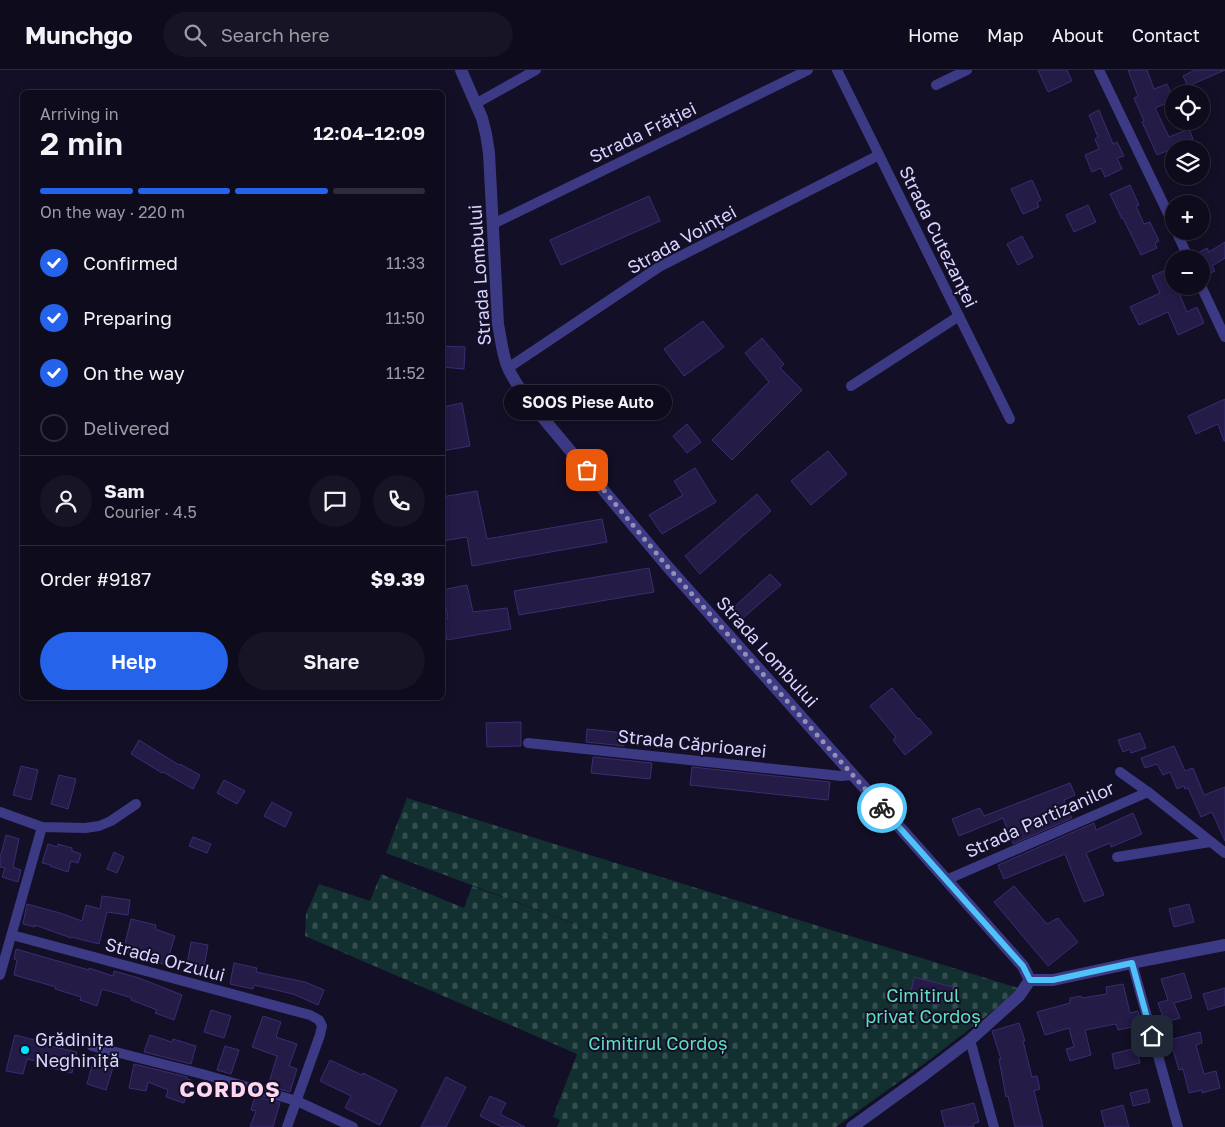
<!DOCTYPE html>
<meta charset="utf-8">
<style>
:root{--surface:#0e0b1c;--page:#171425;--text:#f1f3f6;--muted:#9b9ba3;--line:#2e2b3b;--accent:#2563eb}
body{margin:0;font-family:"Golos Text",sans-serif;background:var(--page);color:var(--text);height:100vh;display:flex;flex-direction:column;font-size:19px;white-space:nowrap}
*{box-sizing:border-box;margin:0}
p{font-size:16px;color:var(--muted)}
.icon{flex:none;width:28px;height:28px;fill:none;stroke:currentColor;stroke-width:2;stroke-linecap:round;stroke-linejoin:round}
.map{position:relative;flex:1;overflow:hidden}
.sheet{position:absolute;left:20px;top:20px;width:425px;height:610px;display:flex;flex-direction:column;background:var(--surface);border-radius:8px;box-shadow:0 2px 12px #0003,0 0 0 1px var(--line)}
.sheet>*{flex:none}
.buttons{position:absolute;left:1165px;top:15px;display:grid;gap:10px}
.buttons a{display:grid;place-items:center;width:45px;height:45px;border-radius:50%;background:var(--surface);box-shadow:0 2px 12px #0003,0 0 0 1px var(--line);font-size:25px}
.pin{position:absolute;display:grid;place-items:center;width:42px;height:42px;color:#fff;margin:-21px;border-radius:10px;box-shadow:0 2px 8px #0006}
.courier{position:absolute;display:grid;place-items:center;width:50px;height:50px;margin:-25px;border:4px solid #4fc3f7;border-radius:50%;background:#fff;color:#222;box-shadow:0 1px 6px #0007}
.bubble{position:absolute;height:35px;border-radius:18px;background:var(--surface);box-shadow:0 2px 12px #0003,0 0 0 1px var(--line);font-size:16px;font-weight:600;line-height:35px;text-align:center}
.overview em{font-style:normal;font-weight:600}
.overview div{display:flex;flex-direction:column-reverse}
.overview{display:flex;align-items:center;justify-content:space-between;height:85px;padding:0 20px}
h1{font-size:32px;font-weight:600;line-height:38px}
.bar{display:grid;grid-template-columns:repeat(4,1fr);gap:8px 5px;align-content:center;height:60px;padding:0 20px}
.bar i{height:6px;border-radius:4px;background:var(--line)}
.bar .selected{background:var(--accent)}
.bar p{grid-column:span 4}
.line{display:flex;align-items:center;gap:12px;padding:0 20px;border-top:1px solid var(--line)}
.line div{flex:1}
.round{display:grid;place-items:center;flex:none;width:52px;height:52px;border-radius:26px;background:var(--page)}
ol{padding:0 20px;list-style:none}
li{display:flex;align-items:center;gap:15px;height:55px}
li p{margin-inline-start:auto}
li .icon{padding:5px;border-radius:50%;background:var(--accent);color:#fff;stroke-width:4}
li:last-child{color:var(--muted)}
li i{width:28px;height:28px;border:2px solid var(--line);border-radius:50%}
.button{display:flex;gap:10px;margin-top:auto;padding:10px 20px}
.button a{flex:1;height:58px;border-radius:30px;background:var(--accent);color:#fff;font-size:20px;font-weight:600;line-height:58px;text-align:center}
.button a+a{background:var(--page);color:var(--text)}
header{display:flex;align-items:center;gap:30px;box-sizing:border-box;height:70px;padding:0 25px;background:var(--surface);border-bottom:1px solid var(--line)}
header strong{font-size:24px}
nav{display:flex;gap:28px;margin-inline-start:auto;font-size:18px}
.search{width:350px;height:45px;background:var(--page);display:flex;align-items:center;gap:12px;box-sizing:border-box;padding:0 18px;border-radius:28px;color:var(--muted);font-size:19px}
.map>svg:first-child{display:block}
.cemetery{fill:url(#cemetery-stones)}
.building{fill:#241b47;stroke:#3b2d73}
.lines{fill:none;stroke-linecap:round;stroke-linejoin:round}
.minor{stroke:#3d3a85;stroke-width:10}
.tertiary{stroke:#3d3a85;stroke-width:12}
.done{stroke:#948fb3;stroke-width:5;stroke-dasharray:0 9}
.route{stroke:#4fc3f7;stroke-width:6}
.poi-dot{fill:#00e5ff;stroke:#130f26;stroke-width:2}
.labels{text-anchor:middle;stroke-width:4;stroke-linejoin:round;paint-order:stroke}
.street-label{font-size:18px;fill:#d9d4ff;stroke:#130f26}
.park-label{font-size:18px;fill:#5fe0c0;stroke:#130f26}
.poi-label{font-size:18px;fill:#d9d4ff;stroke:#130f26;text-anchor:start}
.district-label{font-size:22px;font-weight:bold;letter-spacing:1px;fill:#ffd6f0;stroke:#130f26}
</style>
<header>
<strong>Munchgo</strong>
<div class="search"><svg class="icon" aria-label="search" viewBox="0 0 24 24"><circle cx="10" cy="10" r="6"/><path d="M15 15l6 6"/></svg>Search here</div>
<nav><a>Home</a><a>Map</a><a>About</a><a>Contact</a></nav>
</header>
<div class="map">
<svg width="1225" height="1057" viewBox="0 0 1225 1057">
<defs>
<pattern id="cemetery-stones" width="16" height="16" patternUnits="userSpaceOnUse" patternTransform="scale(1.25)"><rect width="16" height="16" fill="#12302f"/><path d="M2 7V4a2 2 0 0 1 4 0v3zM10 15v-3a2 2 0 0 1 4 0v3z" fill="#344d4e"/></pattern>
</defs>
<rect width="100%" height="100%" fill="#130f26"/>
<path class="cemetery" d="M 407,728 L 1021,919 L 932,988 L 836,1057 L 557,1057 L 560,1050 L 553,1047 L 577,984 L 305,866 L 306,844 L 319,814 L 370,831 L 381,804 L 464,838 L 472,816 L 672,890 L 386,783 Z"/>
<g class="building">
<path d="M 1038,0 L 1067,0 L 1072,11 L 1048,22 Z"/>
<path d="M 1128,0 L 1147,0 L 1154,19 L 1167,14 L 1174,30 L 1155,38 L 1169,67 L 1189,59 L 1193,69 L 1179,75 L 1181,79 L 1172,79 L 1157,85 L 1142,52 L 1144,51 L 1134,28 L 1138,26 Z"/>
<path d="M 1195,0 L 1225,0 L 1188,16 L 1183,6 Z"/>
<path d="M 1099,40 L 1113,74 L 1117,72 L 1124,86 L 1117,88 L 1122,99 L 1105,107 L 1101,98 L 1092,102 L 1085,85 L 1099,79 L 1095,69 L 1098,67 L 1089,45 Z"/>
<path d="M 1032,110 L 1041,130 L 1037,132 L 1039,137 L 1023,144 L 1011,119 Z"/>
<path d="M 1130,115 L 1139,135 L 1136,136 L 1144,154 L 1150,152 L 1159,171 L 1155,173 L 1157,178 L 1141,185 L 1123,148 L 1122,149 L 1110,124 Z"/>
<path d="M 649,126 L 660,151 L 561,195 L 550,170 Z"/>
<path d="M 1088,135 L 1096,152 L 1074,162 L 1066,145 Z"/>
<path d="M 1022,166 L 1033,187 L 1018,195 L 1007,174 Z"/>
<path d="M 1225,172 L 1225,188 L 1212,196 L 1215,201 L 1206,205 L 1201,195 L 1201,189 L 1198,189 L 1196,184 L 1207,178 L 1209,182 Z"/>
<path d="M 1170,198 L 1174,206 L 1174,216 L 1176,216 L 1187,242 L 1197,237 L 1204,253 L 1178,265 L 1168,242 L 1139,255 L 1130,237 L 1160,223 L 1152,206 Z"/>
<path d="M 703,251 L 724,277 L 684,306 L 664,279 Z"/>
<path d="M 762,268 L 784,294 L 780,298 L 802,320 L 732,390 L 712,370 L 769,312 L 745,283 Z"/>
<path d="M 442,276 L 465,277 L 464,299 L 442,297 Z"/>
<path d="M 612,320 L 618,331 L 604,339 L 598,327 Z"/>
<path d="M 1225,329 L 1225,371 L 1224,371 L 1218,354 L 1196,364 L 1188,346 Z"/>
<path d="M 462,333 L 470,376 L 442,381 L 442,337 Z"/>
<path d="M 687,354 L 701,372 L 687,383 L 673,366 Z"/>
<path d="M 828,381 L 847,404 L 811,435 L 791,411 Z"/>
<path d="M 695,398 L 716,432 L 662,464 L 649,445 L 683,425 L 674,411 Z"/>
<path d="M 477,421 L 487,469 L 602,449 L 607,472 L 472,496 L 467,467 L 442,471 L 442,427 Z"/>
<path d="M 757,424 L 771,441 L 700,504 L 685,486 Z"/>
<path d="M 649,498 L 654,522 L 519,545 L 514,521 Z"/>
<path d="M 770,504 L 781,515 L 743,548 L 733,538 Z"/>
<path d="M 467,515 L 473,542 L 507,538 L 511,559 L 447,570 L 442,549 L 448,548 L 442,520 Z"/>
<path d="M 892,618 L 918,649 L 919,648 L 932,663 L 905,685 L 893,670 L 896,667 L 870,636 Z"/>
<path d="M 521,652 L 521,676 L 487,677 L 486,653 Z"/>
<path d="M 587,659 L 625,663 L 624,676 L 586,672 Z"/>
<path d="M 1140,663 L 1146,678 L 1131,683 L 1130,679 L 1123,682 L 1118,670 Z"/>
<path d="M 139,670 L 179,695 L 180,694 L 200,705 L 193,719 L 163,702 L 162,703 L 131,684 Z"/>
<path d="M 1174,676 L 1185,701 L 1193,698 L 1204,725 L 1225,717 L 1225,771 L 1212,742 L 1201,747 L 1188,718 L 1185,719 L 1184,716 L 1177,719 L 1170,702 L 1163,705 L 1157,694 L 1145,698 L 1141,688 Z"/>
<path d="M 593,687 L 652,693 L 650,709 L 591,703 Z"/>
<path d="M 21,696 L 38,700 L 31,730 L 13,725 Z"/>
<path d="M 692,697 L 830,712 L 828,730 L 690,715 Z"/>
<path d="M 59,705 L 76,709 L 68,739 L 51,734 Z"/>
<path d="M 224,710 L 245,721 L 237,734 L 217,723 Z"/>
<path d="M 1070,713 L 1075,725 L 1064,730 L 1072,748 L 1013,774 L 1003,748 L 959,766 L 952,749 L 980,738 L 984,746 Z"/>
<path d="M 272,732 L 292,743 L 285,757 L 264,746 Z"/>
<path d="M 1133,743 L 1142,764 L 1111,777 L 1110,773 L 1086,783 L 1104,825 L 1084,832 L 1065,784 L 1004,809 L 998,795 L 1094,753 L 1096,760 Z"/>
<path d="M 6,765 L 19,769 L 13,797 L 21,800 L 18,812 L 2,807 L 5,798 L 0,797 L 0,788 Z"/>
<path d="M 193,767 L 211,774 L 207,783 L 189,776 Z"/>
<path d="M 48,774 L 58,777 L 58,774 L 72,778 L 72,781 L 81,784 L 78,793 L 71,791 L 68,802 L 50,796 L 51,795 L 42,793 Z"/>
<path d="M 114,782 L 124,787 L 117,803 L 107,799 Z"/>
<path d="M 1014,816 L 1047,854 L 1058,848 L 1078,872 L 1048,896 L 994,832 Z"/>
<path d="M 102,826 L 130,830 L 128,845 L 107,842 L 99,874 L 71,867 L 71,868 L 35,855 L 35,857 L 23,854 L 27,834 L 60,843 L 82,851 L 86,835 L 100,839 Z"/>
<path d="M 1189,834 L 1194,852 L 1174,857 L 1169,839 Z"/>
<path d="M 131,849 L 156,855 L 155,859 L 175,866 L 166,895 L 151,890 L 152,889 L 123,882 Z"/>
<path d="M 191,872 L 208,875 L 203,903 L 186,900 Z"/>
<path d="M 16,879 L 89,900 L 89,898 L 113,906 L 114,901 L 139,908 L 182,925 L 174,950 L 155,943 L 157,940 L 131,930 L 132,928 L 102,919 L 97,936 L 80,930 L 81,927 L 55,919 L 56,917 L 14,905 L 17,890 L 14,889 Z"/>
<path d="M 234,893 L 257,898 L 256,902 L 305,912 L 324,920 L 318,935 L 293,924 L 254,915 L 253,919 L 230,914 Z"/>
<path d="M 1184,903 L 1192,928 L 1174,933 L 1180,948 L 1165,952 L 1158,933 L 1168,930 L 1161,909 Z"/>
<path d="M 914,907 L 953,917 L 948,933 L 940,930 L 939,935 L 921,931 L 923,925 L 911,922 Z"/>
<path d="M 1123,914 L 1130,943 L 1138,941 L 1141,955 L 1118,960 L 1116,954 L 1085,960 L 1091,985 L 1070,991 L 1066,979 L 1074,977 L 1069,958 L 1045,965 L 1037,942 L 1070,933 L 1070,928 L 1081,926 L 1082,928 L 1107,924 L 1106,917 Z"/>
<path d="M 1225,918 L 1225,935 L 1208,940 L 1203,924 Z"/>
<path d="M 211,940 L 231,946 L 224,968 L 204,962 Z"/>
<path d="M 263,946 L 281,952 L 276,967 L 297,974 L 289,996 L 297,999 L 290,1022 L 268,1016 L 277,986 L 252,977 Z"/>
<path d="M 1019,953 L 1025,971 L 1023,971 L 1032,1007 L 1037,1006 L 1040,1019 L 1034,1021 L 1043,1057 L 1015,1057 L 1008,1026 L 1006,1027 L 999,989 L 1001,989 L 992,961 Z"/>
<path d="M 1200,962 L 1202,973 L 1196,975 L 1204,1004 L 1216,1001 L 1220,1018 L 1202,1023 L 1202,1020 L 1189,1023 L 1183,999 L 1179,1000 L 1173,980 L 1171,980 L 1169,970 Z"/>
<path d="M 15,965 L 42,972 L 41,974 L 77,982 L 72,1003 L 52,998 L 53,995 L 27,989 L 23,1004 L 6,1001 Z"/>
<path d="M 150,965 L 172,972 L 173,969 L 196,976 L 191,994 L 144,982 Z"/>
<path d="M 225,976 L 239,980 L 231,1004 L 217,1000 Z"/>
<path d="M 1136,978 L 1140,993 L 1115,999 L 1112,984 Z"/>
<path d="M 95,985 L 115,991 L 106,1020 L 87,1014 Z"/>
<path d="M 330,990 L 362,1005 L 363,1003 L 397,1020 L 380,1055 L 345,1038 L 351,1026 L 320,1011 Z"/>
<path d="M 134,994 L 187,1007 L 187,1009 L 191,1010 L 184,1033 L 166,1027 L 168,1020 L 148,1012 L 146,1021 L 129,1018 Z"/>
<path d="M 446,1007 L 466,1017 L 446,1057 L 421,1057 Z"/>
<path d="M 1147,1019 L 1150,1032 L 1133,1036 L 1130,1023 Z"/>
<path d="M 255,1026 L 280,1033 L 273,1057 L 250,1057 L 256,1041 L 251,1040 Z"/>
<path d="M 490,1026 L 506,1033 L 500,1044 L 525,1057 L 502,1057 L 480,1046 Z"/>
<path d="M 974,1033 L 979,1052 L 973,1054 L 974,1057 L 945,1057 L 941,1041 Z"/>
<path d="M 1123,1035 L 1129,1057 L 1105,1057 L 1101,1041 Z"/>
</g>
<g class="lines">
<g class="minor">
<path d="M 837,0 L 1010,349"/>
<path d="M 1099,0 L 1174,156"/>
<path d="M 936,15 L 967,0"/>
<path d="M 477,33 L 536,0"/>
<path d="M 493,154 L 680,63 L 808,0"/>
<path d="M 1176,161 L 1189,189"/>
<path d="M 1201,216 L 1225,267"/>
<path d="M 508,298 L 659,197 L 879,85"/>
<path d="M 851,316 L 959,246"/>
<path d="M 528,673 L 841,706 L 852,705"/>
<path d="M 1120,702 L 1148,722 L 1225,783"/>
<path d="M 0,742 L 42,757 L 85,758 L 99,756 L 111,751 L 136,734"/>
<path d="M 1117,787 L 1210,772"/>
<path d="M 946,810 L 1148,722"/>
<path d="M 12,865 L 310,945 L 319,950 L 322,956 L 320,965 L 287,1057"/>
<path d="M 1132,893 L 1178,1057"/>
<path d="M 0,905 L 42,757"/>
<path d="M 970,970 L 994,1057"/>
<path d="M 92,976 L 202,1004 L 297,1031 L 353,1057"/>
</g>
<g class="tertiary">
<path d="M 461,0 L 482,48 L 486,64 L 489,83 L 498,254 C 501,269 502,284 508,298 C 513,309 520,319 527,329 L 667,496 L 1023,896 L 1030,910"/>
<path d="M 1030,910 L 1053,910 L 1132,893 L 1225,875"/>
<path d="M 852,1057 L 920,1008 L 970,970 L 1019,926 L 1030,910"/>
</g>
</g>
<g class="lines">
<path class="done" d="M 587,400 L 667,496 L 882,738"/>
<path class="route" d="M 882,738 L 1023,896 L 1030,910 L 1053,910 L 1132,893 L 1152,966"/>
</g>
<circle class="poi-dot" cx="25" cy="980" r="5"/>
<g class="labels">
<g class="street-label">
<text transform="translate(643 63) rotate(-26)" y="6">Strada Frăției</text>
<text transform="translate(938 167) rotate(64)" y="6">Strada Cutezanței</text>
<text transform="translate(682 170) rotate(-29)" y="6">Strada Voinței</text>
<text transform="translate(480 205) rotate(-94)" y="6">Strada Lombului</text>
<text transform="translate(767 582) rotate(48)" y="6">Strada Lombului</text>
<text transform="translate(692 674) rotate(6)" y="6">Strada Căprioarei</text>
<text transform="translate(1040 750) rotate(-24)" y="6">Strada Partizanilor</text>
<text transform="translate(165 890) rotate(15)" y="6">Strada Orzului</text>
</g>
<g class="park-label">
<text x="923" y="932">Cimitirul<tspan x="923" dy="21">privat Cordoș</tspan></text>
<text x="658" y="980">Cimitirul Cordoș</text>
</g>
<g class="poi-label">
<text x="35" y="976">Grădinița<tspan x="35" dy="21">Neghiniță</tspan></text>
</g>
<g class="district-label">
<text x="230" y="1027">CORDOȘ</text>
</g>
</g>
</svg>
<div class="buttons">
<a><svg class="icon" aria-label="locate" viewBox="0 0 24 24"><circle cx="12" cy="12" r="6"/><path d="M12 2v4M12 18v4M2 12h4M18 12h4"/></svg></a>
<a><svg class="icon" aria-label="layers" viewBox="0 0 24 24"><path d="M12 4l9 5-9 5-9-5zM3 14l9 5 9-5"/></svg></a>
<a>+</a>
<a>−</a>
</div>
<div class="pin" style="left:587px;top:400px;background:#ea580c"><svg class="icon" aria-label="bag" viewBox="0 0 24 24"><path d="M5 8h14l-1 12H6zM9 8a3 3 0 0 1 6 0"/></svg></div>
<div class="pin" style="left:1152px;top:966px;background:#1f2937"><svg class="icon" aria-label="home" viewBox="0 0 24 24"><path d="M3 11l9-7 9 7M6 9v11h12V9"/></svg></div>
<div class="courier" style="left:882px;top:738px"><svg class="icon" aria-label="bike" viewBox="0 0 24 24"><circle cx="6" cy="16" r="4"/><circle cx="18" cy="16" r="4"/><path d="M6 16l4-8h5l3 8M10 8l3 8H6M13 5h3"/></svg></div>
<div class="bubble" style="left:504px;top:315px;width:168px">SOOS Piese Auto</div>
<section class="sheet">
<div class="overview"><div><h1>2 min</h1><p>Arriving in</p></div><em>12:04–12:09</em></div>
<div class="bar"><i class="selected"></i><i class="selected"></i><i class="selected"></i><i></i><p>On the way · 220 m</p></div>
<ol>
<li><svg class="icon" aria-label="check" viewBox="0 0 24 24"><path d="M5 12l5 5 9-10"/></svg>Confirmed<p>11:33</p></li>
<li><svg class="icon" aria-label="check" viewBox="0 0 24 24"><path d="M5 12l5 5 9-10"/></svg>Preparing<p>11:50</p></li>
<li><svg class="icon" aria-label="check" viewBox="0 0 24 24"><path d="M5 12l5 5 9-10"/></svg>On the way<p>11:52</p></li>
<li><i></i>Delivered</li>
</ol>
<div class="line" style="height:90px"><a class="round"><svg class="icon" aria-label="person" viewBox="0 0 24 24"><circle cx="12" cy="8" r="4"/><path d="M4 21q1-7 8-7t8 7"/></svg></a><div><b>Sam</b><p>Courier · 4.5</p></div><a class="round"><svg class="icon" aria-label="chat" viewBox="0 0 24 24"><path d="M4 5h16v11H9l-5 4z"/></svg></a><a class="round"><svg class="icon" aria-label="phone" viewBox="0 0 24 24"><path d="M5 4h4l2 5-3 2q2 4 5 5l2-3 5 2v4C11 20 4 13 5 4z"/></svg></a></div>
<div class="line" style="height:65px"><div>Order #9187</div><b>$9.39</b></div>
<div class="button"><a>Help</a><a>Share</a></div>
</section>
</div>
